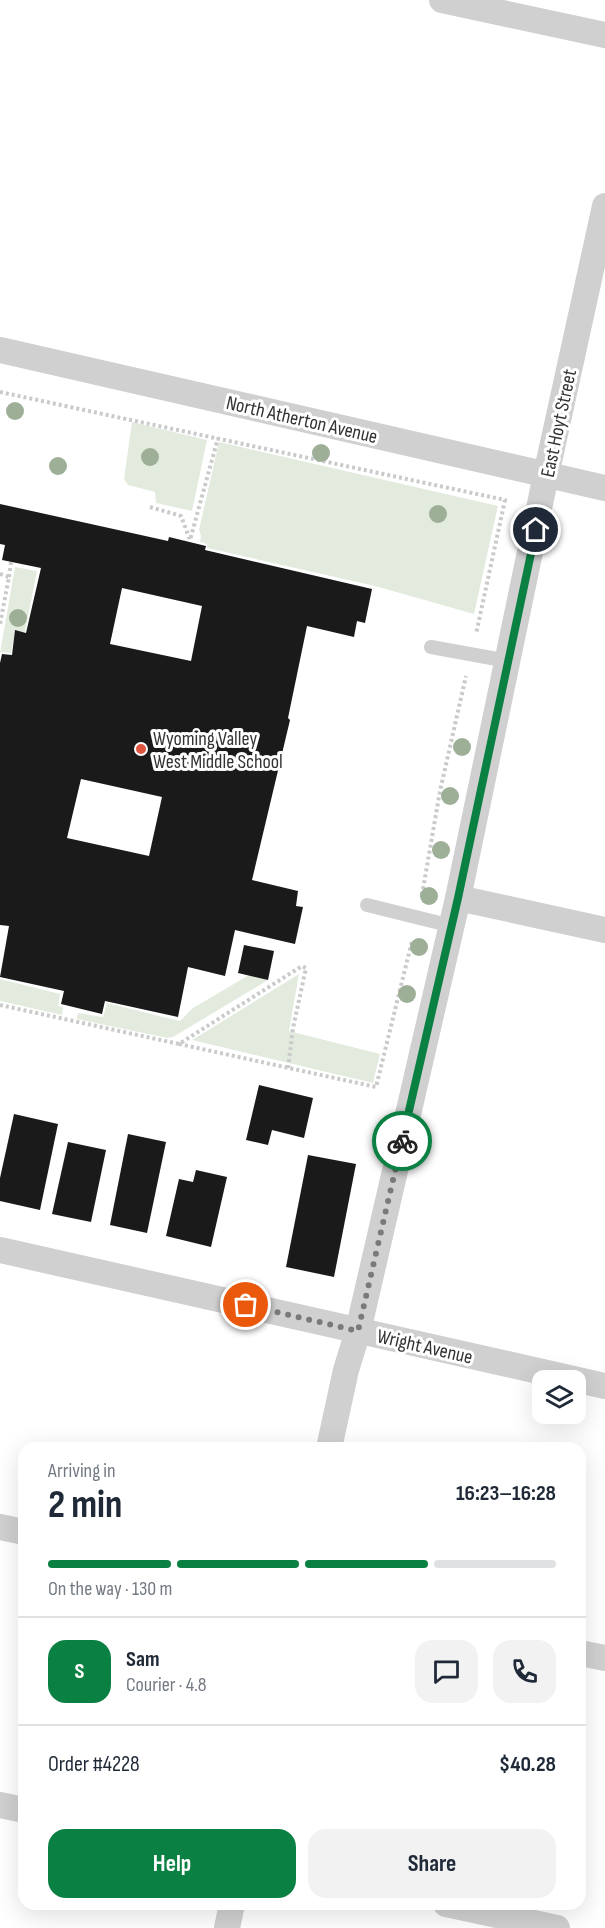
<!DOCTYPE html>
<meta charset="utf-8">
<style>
:root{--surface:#fff;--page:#f2f2f3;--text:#1f2937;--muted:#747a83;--line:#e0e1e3;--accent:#0b8043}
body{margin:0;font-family:"Sofia Sans Condensed",sans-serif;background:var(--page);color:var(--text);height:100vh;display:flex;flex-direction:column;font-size:22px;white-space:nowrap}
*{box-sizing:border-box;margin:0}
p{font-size:20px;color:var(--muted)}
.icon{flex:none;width:33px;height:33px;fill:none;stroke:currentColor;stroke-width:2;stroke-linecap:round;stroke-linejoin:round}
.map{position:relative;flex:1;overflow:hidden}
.panel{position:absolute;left:18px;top:1442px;width:568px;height:468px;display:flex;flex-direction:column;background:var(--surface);border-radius:18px;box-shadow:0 6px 24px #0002}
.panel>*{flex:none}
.controls{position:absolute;left:532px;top:1370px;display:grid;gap:12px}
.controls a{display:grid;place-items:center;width:54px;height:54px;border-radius:12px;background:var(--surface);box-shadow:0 6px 24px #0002;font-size:30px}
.pin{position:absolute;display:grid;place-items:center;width:51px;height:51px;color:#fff;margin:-26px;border:3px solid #fff;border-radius:50%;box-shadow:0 2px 6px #0007}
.courier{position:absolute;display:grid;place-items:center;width:60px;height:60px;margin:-30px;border:4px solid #0b8043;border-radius:50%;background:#fff;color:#222;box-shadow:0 2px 8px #0007}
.head em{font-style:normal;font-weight:700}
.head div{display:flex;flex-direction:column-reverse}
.head{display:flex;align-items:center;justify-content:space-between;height:102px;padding:0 30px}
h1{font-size:39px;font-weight:700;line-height:45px}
.bar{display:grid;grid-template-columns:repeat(4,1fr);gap:9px 6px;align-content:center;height:72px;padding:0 30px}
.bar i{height:8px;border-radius:4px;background:var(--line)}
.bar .current{background:var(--accent)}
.bar p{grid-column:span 4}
.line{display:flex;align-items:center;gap:15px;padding:0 30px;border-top:2px solid var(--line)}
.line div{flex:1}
.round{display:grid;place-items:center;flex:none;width:63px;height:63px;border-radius:18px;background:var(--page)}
.cta{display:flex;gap:12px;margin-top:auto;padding:12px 30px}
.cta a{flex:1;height:69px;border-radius:18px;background:var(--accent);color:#fff;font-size:24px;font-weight:700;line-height:69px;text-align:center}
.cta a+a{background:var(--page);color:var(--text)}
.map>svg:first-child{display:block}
.green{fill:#e3ebdf}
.building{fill:#1a1a1a;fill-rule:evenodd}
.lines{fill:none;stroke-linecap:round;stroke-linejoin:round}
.path{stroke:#cacaca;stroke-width:4;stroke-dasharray:3 3;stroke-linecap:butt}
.service{stroke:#d0d0d0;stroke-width:14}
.minor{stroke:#d0d0d0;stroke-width:26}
.tree{fill:#9daf96}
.done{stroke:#7a7a7a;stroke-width:6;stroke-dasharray:0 10.8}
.route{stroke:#0b8043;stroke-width:8}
.poi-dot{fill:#df543f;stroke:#fff;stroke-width:2}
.labels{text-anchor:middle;stroke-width:6;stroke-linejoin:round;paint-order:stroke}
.street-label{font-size:20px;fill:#333;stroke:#fff}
.poi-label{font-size:20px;fill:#333;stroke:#fff;text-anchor:start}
</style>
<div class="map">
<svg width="605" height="1928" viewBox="0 0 605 1928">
<rect width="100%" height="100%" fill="#fff"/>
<g class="green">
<path d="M 132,422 L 207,440 L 192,511 L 156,503 L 155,492 L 128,485 L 124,479 Z"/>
<path d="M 219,442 L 498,506 L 474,614 L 375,586 L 207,548 L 207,544 L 200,542 L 201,536 L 199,530 Z"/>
<path d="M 15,567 L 37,571 L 25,632 L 15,631 L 11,653 L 1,652 L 0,653 Z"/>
<path d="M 299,974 L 289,1031 L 380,1054 L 373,1083 L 192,1040 Z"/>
<path d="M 249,975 L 268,980 L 173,1037 L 167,1038 L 77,1019 L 78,1013 L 103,1017 L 107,1003 L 180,1021 L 193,1008 Z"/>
<path d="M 0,979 L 60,994 L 58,1006 L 63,1007 L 62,1015 L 0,1001 Z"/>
</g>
<g class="building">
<path d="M 0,504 L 168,541 L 169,537 L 206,546 L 205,550 L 372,589 L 365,623 L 357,621 L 354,637 L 307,626 L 288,718 L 290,720 L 252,880 L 298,891 L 296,906 L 303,907 L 295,944 L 235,930 L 225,976 L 188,967 L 178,1017 L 105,1001 L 102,1014 L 61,1004 L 64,991 L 0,977 L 9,926 L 0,925 L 0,663 L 2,654 L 12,655 L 15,630 L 26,633 L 41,568 L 2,560 L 5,545 L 0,544 ZM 122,588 L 202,606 L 191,661 L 110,644 ZM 81,779 L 162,797 L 149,856 L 67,838 Z"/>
<path d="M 244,945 L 274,951 L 268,980 L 238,973 Z"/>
<path d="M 259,1085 L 313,1098 L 304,1138 L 272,1130 L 268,1145 L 246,1140 Z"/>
<path d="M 14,1114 L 58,1124 L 40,1210 L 0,1201 L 0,1178 Z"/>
<path d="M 128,1134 L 166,1142 L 147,1233 L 110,1225 Z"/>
<path d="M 68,1142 L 106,1150 L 91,1222 L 52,1214 Z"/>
<path d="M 308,1155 L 356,1164 L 334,1277 L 286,1267 Z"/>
<path d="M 196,1170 L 227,1177 L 211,1247 L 166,1236 L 179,1179 L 193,1182 Z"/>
</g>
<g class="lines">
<g class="path">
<path d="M 0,392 L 505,500 L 476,634"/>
<path d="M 150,507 L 181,516 L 190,540 L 218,438"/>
<path d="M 0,574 L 9,577 L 0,624"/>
<path d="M 9,577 L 11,562"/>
<path d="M 422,895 L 440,791 L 466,676"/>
<path d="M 0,1005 L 179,1044 L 302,966 L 306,968 L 293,1028 L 288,1068"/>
<path d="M 179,1044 L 376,1087 L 412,941"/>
</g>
<g class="service">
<path d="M 431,647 L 508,661"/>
<path d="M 367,905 L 452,926"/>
</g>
<g class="minor">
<path d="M 442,0 L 605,35"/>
<path d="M 0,350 L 605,488"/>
<path d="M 458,898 L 605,930"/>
<path d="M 0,1250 L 605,1386"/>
<path d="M 329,1448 L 346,1370 L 358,1331 L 458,898 L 546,475 L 605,206"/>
<path d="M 0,1527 L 24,1532"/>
<path d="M 580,1653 L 605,1658"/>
<path d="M 0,1805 L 24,1810"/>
<path d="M 446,1904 L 557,1928"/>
<path d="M 227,1928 L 232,1904"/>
</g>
</g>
<g class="tree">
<circle cx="15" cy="411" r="9"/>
<circle cx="321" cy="453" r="9"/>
<circle cx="150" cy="457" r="9"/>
<circle cx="58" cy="466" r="9"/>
<circle cx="438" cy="514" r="9"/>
<circle cx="18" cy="618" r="9"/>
<circle cx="462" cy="747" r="9"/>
<circle cx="450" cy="796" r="9"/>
<circle cx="441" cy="850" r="9"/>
<circle cx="429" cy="896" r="9"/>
<circle cx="419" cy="947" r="9"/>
<circle cx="407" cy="994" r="9"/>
</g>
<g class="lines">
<path class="done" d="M 246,1305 L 358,1331 L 402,1141"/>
<path class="route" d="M 402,1141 L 458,898 L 536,530"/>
</g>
<circle class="poi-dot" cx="141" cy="749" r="6"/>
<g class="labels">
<g class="street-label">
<text transform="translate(302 419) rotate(13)" y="7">North Atherton Avenue</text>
<text transform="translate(558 423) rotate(-78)" y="7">East Hoyt Street</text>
<text transform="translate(425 1346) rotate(13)" y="7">Wright Avenue</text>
</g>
<g class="poi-label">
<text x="153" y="745">Wyoming Valley<tspan x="153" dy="23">West Middle School</tspan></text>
</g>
</g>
</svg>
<div class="controls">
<a><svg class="icon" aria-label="layers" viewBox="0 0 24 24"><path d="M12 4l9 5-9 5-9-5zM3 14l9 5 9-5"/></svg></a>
</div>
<div class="pin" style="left:246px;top:1305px;background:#ea580c"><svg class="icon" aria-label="bag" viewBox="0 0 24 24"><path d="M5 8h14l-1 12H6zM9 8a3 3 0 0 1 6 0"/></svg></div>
<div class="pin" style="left:536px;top:530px;background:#1f2937"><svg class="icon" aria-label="home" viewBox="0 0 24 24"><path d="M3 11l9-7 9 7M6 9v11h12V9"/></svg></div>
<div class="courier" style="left:402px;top:1141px"><svg class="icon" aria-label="bike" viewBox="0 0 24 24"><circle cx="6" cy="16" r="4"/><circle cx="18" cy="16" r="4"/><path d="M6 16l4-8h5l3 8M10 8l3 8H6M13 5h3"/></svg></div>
<section class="panel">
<div class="head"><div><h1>2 min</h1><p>Arriving in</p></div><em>16:23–16:28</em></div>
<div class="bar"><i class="current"></i><i class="current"></i><i class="current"></i><i></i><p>On the way · 130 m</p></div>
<div class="line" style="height:108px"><b class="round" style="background:var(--accent);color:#fff">S</b><div><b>Sam</b><p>Courier · 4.8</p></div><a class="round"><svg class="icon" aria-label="chat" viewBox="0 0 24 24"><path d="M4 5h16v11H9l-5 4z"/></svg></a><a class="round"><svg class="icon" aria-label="phone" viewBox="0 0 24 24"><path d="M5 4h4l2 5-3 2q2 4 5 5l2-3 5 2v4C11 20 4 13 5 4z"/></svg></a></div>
<div class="line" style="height:78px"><div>Order #4228</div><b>$40.28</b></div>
<div class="cta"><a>Help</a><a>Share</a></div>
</section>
</div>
